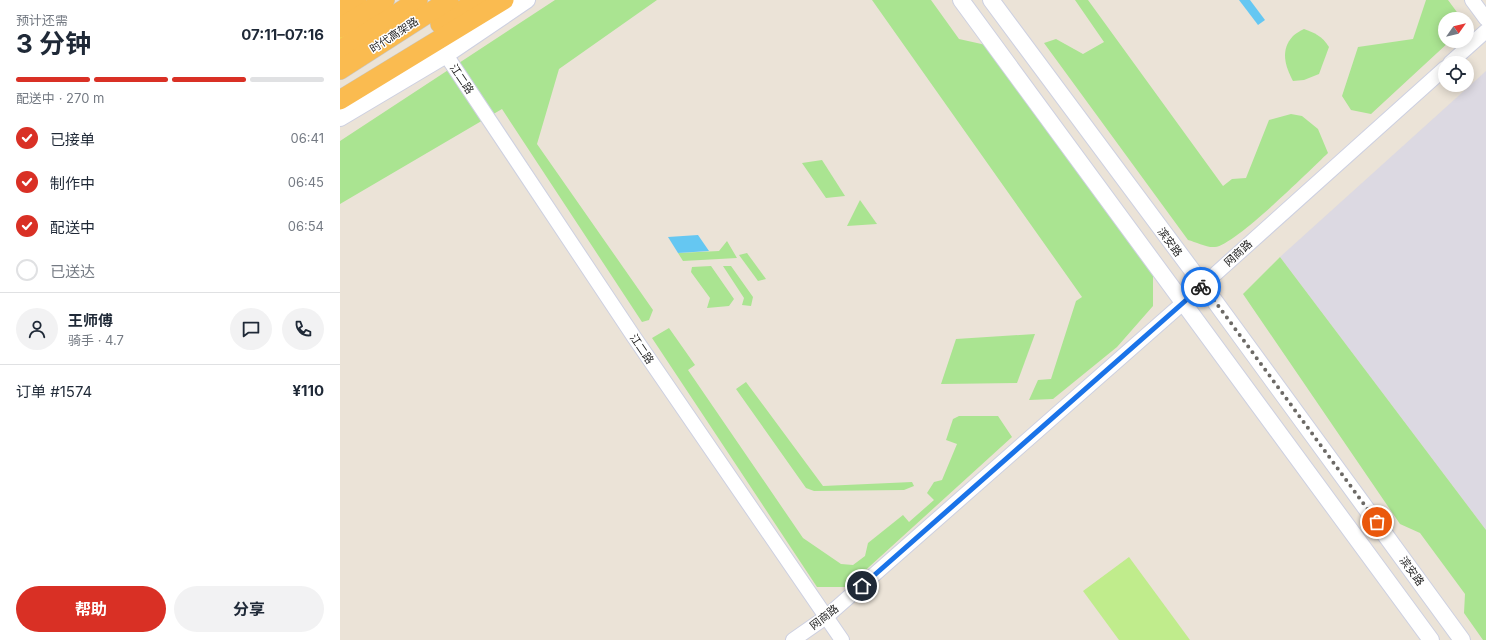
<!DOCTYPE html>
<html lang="zh">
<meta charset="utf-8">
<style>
:root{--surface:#fff;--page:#f2f2f3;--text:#1f2937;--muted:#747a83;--line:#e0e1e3;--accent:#d93025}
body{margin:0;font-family:Inter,"Noto Sans SC",sans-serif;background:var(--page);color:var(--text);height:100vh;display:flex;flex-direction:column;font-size:15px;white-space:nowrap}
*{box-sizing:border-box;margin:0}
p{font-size:13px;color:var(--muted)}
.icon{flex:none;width:22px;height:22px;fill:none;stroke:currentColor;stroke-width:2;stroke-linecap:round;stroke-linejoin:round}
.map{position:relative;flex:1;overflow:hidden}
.panel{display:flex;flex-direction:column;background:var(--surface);width:340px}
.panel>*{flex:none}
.needle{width:26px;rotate:56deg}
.tools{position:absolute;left:1098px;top:12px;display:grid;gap:8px}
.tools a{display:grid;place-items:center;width:36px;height:36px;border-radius:50%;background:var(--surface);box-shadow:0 2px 10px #0003;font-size:20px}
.pin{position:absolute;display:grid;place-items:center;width:34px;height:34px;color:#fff;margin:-17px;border:2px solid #fff;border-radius:50%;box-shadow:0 1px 4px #0007}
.courier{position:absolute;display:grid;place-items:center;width:40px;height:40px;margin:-20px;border:3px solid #1a73e8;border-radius:50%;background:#fff;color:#222;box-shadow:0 1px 5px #0007}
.overview em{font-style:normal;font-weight:700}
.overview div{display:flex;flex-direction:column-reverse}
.overview{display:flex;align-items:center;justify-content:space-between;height:68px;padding:0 16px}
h1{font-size:26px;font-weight:700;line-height:30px}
.bar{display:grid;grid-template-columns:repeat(4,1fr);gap:6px 4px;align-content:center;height:48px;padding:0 16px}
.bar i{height:5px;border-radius:3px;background:var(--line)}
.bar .active{background:var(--accent)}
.bar p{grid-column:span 4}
.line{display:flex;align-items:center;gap:10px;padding:0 16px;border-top:1px solid var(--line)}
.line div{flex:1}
.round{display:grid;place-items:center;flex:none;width:42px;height:42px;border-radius:21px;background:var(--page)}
ol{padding:0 16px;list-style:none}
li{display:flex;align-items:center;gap:12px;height:44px}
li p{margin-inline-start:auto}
li .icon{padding:4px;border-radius:50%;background:var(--accent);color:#fff;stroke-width:4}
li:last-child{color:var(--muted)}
li i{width:22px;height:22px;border:2px solid var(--line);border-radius:50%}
.primary-button{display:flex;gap:8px;margin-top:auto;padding:8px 16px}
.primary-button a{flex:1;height:46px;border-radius:24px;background:var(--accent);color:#fff;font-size:16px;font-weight:700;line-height:46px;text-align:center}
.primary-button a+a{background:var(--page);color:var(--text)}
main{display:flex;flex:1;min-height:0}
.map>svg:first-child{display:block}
.industrial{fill:#dcd9e2}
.green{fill:#aae491}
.pitch{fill:#c0ec8c}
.water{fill:#65c7f2}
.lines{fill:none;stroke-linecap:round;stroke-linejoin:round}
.tertiary-casing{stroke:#cdd0e1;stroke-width:16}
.secondary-casing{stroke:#cdd0e1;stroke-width:18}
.primary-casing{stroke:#c7c7c7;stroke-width:20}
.trunk-casing{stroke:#c7c7c7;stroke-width:20}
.tertiary{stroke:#fff;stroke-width:14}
.secondary{stroke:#fff;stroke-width:16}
.primary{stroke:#f5d552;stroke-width:18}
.trunk{stroke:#fabb50;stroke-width:19}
.done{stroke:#6c6965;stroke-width:4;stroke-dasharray:0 7.2}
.route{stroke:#1a73e8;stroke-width:5}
.labels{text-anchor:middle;stroke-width:3;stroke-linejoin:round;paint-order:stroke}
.street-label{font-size:11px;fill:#272727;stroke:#fff}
</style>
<main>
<section class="panel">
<div class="overview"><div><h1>3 分钟</h1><p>预计还需</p></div><em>07:11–07:16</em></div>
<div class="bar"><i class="active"></i><i class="active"></i><i class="active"></i><i></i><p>配送中 · 270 m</p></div>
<ol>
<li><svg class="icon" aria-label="check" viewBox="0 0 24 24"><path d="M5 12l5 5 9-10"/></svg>已接单<p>06:41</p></li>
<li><svg class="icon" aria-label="check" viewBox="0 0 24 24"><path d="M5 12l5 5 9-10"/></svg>制作中<p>06:45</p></li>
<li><svg class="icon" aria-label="check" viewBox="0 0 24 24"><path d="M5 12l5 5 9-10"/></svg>配送中<p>06:54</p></li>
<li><i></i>已送达</li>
</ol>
<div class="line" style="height:72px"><a class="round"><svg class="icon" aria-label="person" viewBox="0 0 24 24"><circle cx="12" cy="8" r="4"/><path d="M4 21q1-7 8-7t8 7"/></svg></a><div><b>王师傅</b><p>骑手 · 4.7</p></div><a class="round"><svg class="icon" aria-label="chat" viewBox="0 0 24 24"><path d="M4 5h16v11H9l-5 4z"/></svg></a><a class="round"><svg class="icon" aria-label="phone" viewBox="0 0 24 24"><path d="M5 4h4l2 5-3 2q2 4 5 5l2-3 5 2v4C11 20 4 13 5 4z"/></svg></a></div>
<div class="line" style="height:52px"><div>订单 #1574</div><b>¥110</b></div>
<div class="primary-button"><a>帮助</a><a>分享</a></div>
</section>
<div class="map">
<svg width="1146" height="640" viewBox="0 0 1146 640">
<rect width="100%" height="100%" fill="#ebe3d7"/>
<path class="industrial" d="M 1146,71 L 1146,530 L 940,257 Z"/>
<g class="green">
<path d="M 215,0 L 317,0 L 219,69 L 197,144 L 313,310 L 309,320 L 302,322 L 162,109 L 0,204 L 0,141 Z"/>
<path d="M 532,0 L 591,0 L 619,39 L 646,45 L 813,274 L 813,306 L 777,347 L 713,399 L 689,400 L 698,380 L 711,379 L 736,301 L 742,297 Z"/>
<path d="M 735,0 L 748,0 L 883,186 L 892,179 L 906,178 L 929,120 L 951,114 L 962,116 L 978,129 L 988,153 C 969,171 895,245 875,247 C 867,248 856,242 848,240 L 704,43 L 716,39 L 743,54 L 764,42 Z"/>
<path d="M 1086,0 L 1108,0 L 1122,19 L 1105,19 L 1105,41 L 1110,41 L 1031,114 L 1011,110 L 1002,96 L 1018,47 L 1073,39 Z"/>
<path d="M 964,29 C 975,33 982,36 989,47 L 979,74 L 964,80 L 953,81 C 945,66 940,50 953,36 C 956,33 960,31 964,29 Z"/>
<path d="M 482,160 L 505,196 L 486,198 L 462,163 Z"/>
<path d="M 520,200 L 537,224 L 507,226 Z"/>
<path d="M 387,241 L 397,258 L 343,261 L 338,253 L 379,251 Z"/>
<path d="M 407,253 L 426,279 L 418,281 L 399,255 Z"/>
<path d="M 940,257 L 1146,530 L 1146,640 L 1143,640 L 1124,613 L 1125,594 L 1080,533 L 1060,524 L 903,294 Z"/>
<path d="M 371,266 L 394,299 L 389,306 L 367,308 L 370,298 L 351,272 L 352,267 Z"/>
<path d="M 383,266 L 391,266 L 413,297 L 411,306 L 402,305 L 404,298 Z"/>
<path d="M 329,328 L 355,365 L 348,370 L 463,538 L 501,564 L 513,565 L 525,556 L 528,543 L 563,515 L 569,522 L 594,500 L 587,493 L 594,482 L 602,480 L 617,444 L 606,440 L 613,419 L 619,416 L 658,416 L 672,437 L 507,587 L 477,587 L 312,338 Z"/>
<path d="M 695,334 L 677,383 L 601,384 L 616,339 Z"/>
<path d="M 406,382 L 483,486 L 572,482 L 574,486 L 564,490 L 474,491 L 466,488 L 396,389 Z"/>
</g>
<path class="pitch" d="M 789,557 L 850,640 L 779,640 L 743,591 Z"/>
<g class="water">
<path d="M 899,0 L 910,0 L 925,20 L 918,25 Z"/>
<path d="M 358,235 L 369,251 L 338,253 L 328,237 Z"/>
</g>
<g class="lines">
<g class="tertiary-casing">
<g id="tertiary">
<path d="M 1132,0 L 1146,19"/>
<path d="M 106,55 L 294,337 L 502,640"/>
<path d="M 1110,63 L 1146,31"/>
<path d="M 453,640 L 486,617 L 843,303 L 1105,68"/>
</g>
</g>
<g class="secondary-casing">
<g id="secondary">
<path d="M 621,0 L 1091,640"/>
<path d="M 651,0 L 863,285 L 1122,640"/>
<path d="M 0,118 L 106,55 L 187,0"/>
</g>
</g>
<g class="primary-casing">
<path id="primary" d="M 0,38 L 24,24"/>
</g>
<g class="trunk-casing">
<g id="trunk">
<path d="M 0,10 L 17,0"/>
<path d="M 100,24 L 138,0"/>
<path d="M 0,28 L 45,0"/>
<path d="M 0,50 L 78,0"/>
<path d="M 0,70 L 109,0"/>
<path d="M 0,100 L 164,0"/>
</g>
</g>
<use href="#tertiary" class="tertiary"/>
<use href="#secondary" class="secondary"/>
<use href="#primary" class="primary"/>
<use href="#trunk" class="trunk"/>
</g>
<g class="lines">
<path class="done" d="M 861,287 L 863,285 L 1037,522"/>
<path class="route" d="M 522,586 L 861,287"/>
</g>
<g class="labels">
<g class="street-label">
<text transform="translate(54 35) rotate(-33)" y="4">时代高架路</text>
<text transform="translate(122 79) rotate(56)" y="4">江二路</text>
<text transform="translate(830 242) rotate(53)" y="4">滨安路</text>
<text transform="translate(898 253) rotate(-42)" y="4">网商路</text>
<text transform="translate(302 349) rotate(56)" y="4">江二路</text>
<text transform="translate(1072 571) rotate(54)" y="4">滨安路</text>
<text transform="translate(484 617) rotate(-38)" y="4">网商路</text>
</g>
</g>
</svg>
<div class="tools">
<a><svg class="needle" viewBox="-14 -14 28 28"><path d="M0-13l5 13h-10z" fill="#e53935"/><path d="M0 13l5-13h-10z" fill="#747a83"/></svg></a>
<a><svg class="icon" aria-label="locate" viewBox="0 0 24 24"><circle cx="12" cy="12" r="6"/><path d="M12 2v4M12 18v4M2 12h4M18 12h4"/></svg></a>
</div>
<div class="pin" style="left:1037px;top:522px;background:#ea580c"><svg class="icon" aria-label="bag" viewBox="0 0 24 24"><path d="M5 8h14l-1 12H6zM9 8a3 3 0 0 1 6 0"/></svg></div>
<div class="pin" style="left:522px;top:586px;background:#1f2937"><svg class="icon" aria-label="home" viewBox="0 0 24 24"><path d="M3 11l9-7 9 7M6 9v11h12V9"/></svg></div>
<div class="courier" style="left:861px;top:287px"><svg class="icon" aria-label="bike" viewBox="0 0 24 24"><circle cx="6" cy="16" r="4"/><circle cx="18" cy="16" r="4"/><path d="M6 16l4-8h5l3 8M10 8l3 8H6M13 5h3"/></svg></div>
</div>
</main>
